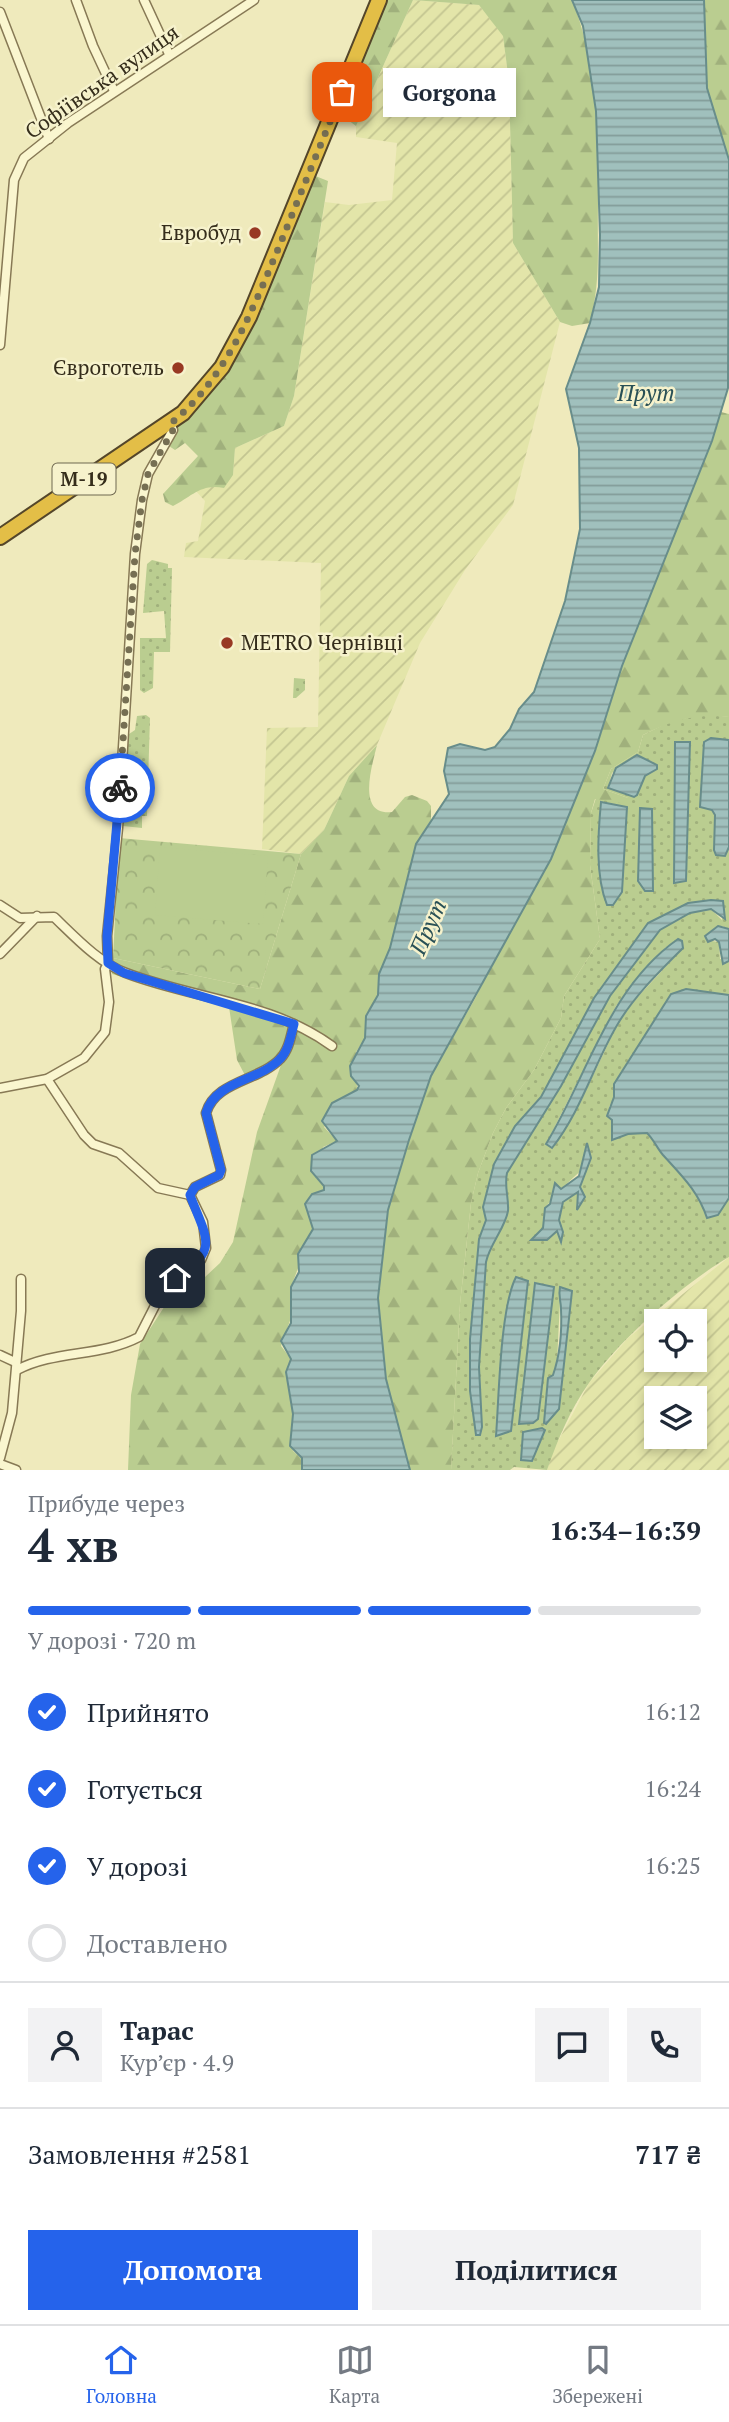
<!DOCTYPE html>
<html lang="uk">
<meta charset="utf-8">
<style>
:root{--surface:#fff;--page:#f2f2f3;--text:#1f2937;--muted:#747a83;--line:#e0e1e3;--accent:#2563eb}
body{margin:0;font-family:"PT Serif",serif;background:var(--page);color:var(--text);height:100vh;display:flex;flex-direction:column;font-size:26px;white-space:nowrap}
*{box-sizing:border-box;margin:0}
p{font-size:23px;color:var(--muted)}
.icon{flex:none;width:38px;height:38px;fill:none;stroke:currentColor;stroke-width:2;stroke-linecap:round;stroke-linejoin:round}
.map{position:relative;height:1470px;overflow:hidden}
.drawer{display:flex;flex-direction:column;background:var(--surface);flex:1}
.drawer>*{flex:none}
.buttons{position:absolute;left:644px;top:1309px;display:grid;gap:14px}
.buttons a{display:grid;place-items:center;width:63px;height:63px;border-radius:0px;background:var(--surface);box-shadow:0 4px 10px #0003;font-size:35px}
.pin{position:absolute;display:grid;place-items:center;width:60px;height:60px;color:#fff;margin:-30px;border-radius:14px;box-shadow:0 4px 10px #0006}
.courier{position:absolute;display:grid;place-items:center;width:70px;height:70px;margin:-35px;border:5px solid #2563eb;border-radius:50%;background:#fff;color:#222;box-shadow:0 2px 9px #0007}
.bubble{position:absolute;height:49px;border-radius:0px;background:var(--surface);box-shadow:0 4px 10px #0003;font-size:23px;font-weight:800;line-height:49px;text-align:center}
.headline em{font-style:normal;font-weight:800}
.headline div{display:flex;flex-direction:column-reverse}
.headline{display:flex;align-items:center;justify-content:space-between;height:119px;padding:0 28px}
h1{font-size:46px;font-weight:800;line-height:52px}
.bar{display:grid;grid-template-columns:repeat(4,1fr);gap:10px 7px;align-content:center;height:84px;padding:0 28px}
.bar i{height:9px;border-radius:5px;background:var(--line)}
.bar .on{background:var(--accent)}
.bar p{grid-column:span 4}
.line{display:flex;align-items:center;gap:18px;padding:0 28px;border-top:2px solid var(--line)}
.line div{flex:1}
.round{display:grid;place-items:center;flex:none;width:74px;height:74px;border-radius:0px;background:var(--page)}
ol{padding:0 28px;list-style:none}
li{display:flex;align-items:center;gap:21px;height:77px}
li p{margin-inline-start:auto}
li .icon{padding:7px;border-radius:50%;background:var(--accent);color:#fff;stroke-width:4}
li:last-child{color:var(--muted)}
li i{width:38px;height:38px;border:4px solid var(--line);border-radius:50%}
.action{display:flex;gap:14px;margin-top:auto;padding:14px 28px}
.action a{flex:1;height:80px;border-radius:0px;background:var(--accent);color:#fff;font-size:28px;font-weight:800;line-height:80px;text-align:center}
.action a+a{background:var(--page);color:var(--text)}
.tabs{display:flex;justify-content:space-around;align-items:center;height:98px;border-top:2px solid var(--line);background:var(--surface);font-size:19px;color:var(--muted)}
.tabs a{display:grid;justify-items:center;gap:4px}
.tabs .on{color:var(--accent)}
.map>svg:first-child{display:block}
.farmland{fill:url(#farmland-furrows);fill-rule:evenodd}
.grass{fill:url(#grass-dots);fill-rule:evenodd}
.forest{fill:url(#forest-firs)}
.park{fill:url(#park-crowns)}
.pitch{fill:#bacd90}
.water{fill:url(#water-rules);stroke:#688d8b;stroke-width:2}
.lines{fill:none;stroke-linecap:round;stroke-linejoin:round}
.street-casing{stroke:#877955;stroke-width:11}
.highway-casing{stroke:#54462a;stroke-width:18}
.street{stroke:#faf6cf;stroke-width:8}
.highway{stroke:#e3be47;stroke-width:14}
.done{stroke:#766f53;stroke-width:7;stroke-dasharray:0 12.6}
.route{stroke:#2563eb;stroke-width:9}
.poi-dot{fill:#983923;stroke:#f6f2cc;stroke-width:2.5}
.labels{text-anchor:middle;stroke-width:5;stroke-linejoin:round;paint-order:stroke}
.shield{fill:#f6f2cc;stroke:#6f6850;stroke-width:2}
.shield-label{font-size:19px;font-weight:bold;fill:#352d1b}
.street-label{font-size:21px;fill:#352d1b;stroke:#f6f2cc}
.poi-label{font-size:21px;fill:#352d1b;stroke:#f6f2cc;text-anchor:end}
.water-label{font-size:23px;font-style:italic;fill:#295056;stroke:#f6f2cc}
</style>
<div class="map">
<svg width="729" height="1470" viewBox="0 0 729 1470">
<defs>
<pattern id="farmland-furrows" width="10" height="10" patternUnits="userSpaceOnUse" patternTransform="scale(1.75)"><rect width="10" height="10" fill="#e3e5a9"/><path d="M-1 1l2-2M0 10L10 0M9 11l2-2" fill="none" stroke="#c3c591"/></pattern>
<pattern id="grass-dots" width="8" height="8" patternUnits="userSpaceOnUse" patternTransform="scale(1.75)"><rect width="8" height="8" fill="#bacd90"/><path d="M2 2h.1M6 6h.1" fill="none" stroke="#a0b07c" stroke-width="1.8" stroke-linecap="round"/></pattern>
<pattern id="forest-firs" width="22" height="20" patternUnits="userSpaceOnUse" patternTransform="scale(1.75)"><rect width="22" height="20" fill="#bacd90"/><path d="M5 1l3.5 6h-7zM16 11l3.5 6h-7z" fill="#a0b07c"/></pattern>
<pattern id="park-crowns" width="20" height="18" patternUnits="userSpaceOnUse" patternTransform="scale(1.75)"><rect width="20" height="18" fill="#bacd90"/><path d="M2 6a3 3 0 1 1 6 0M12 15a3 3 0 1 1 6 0" fill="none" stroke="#a0b07c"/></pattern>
<pattern id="water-rules" width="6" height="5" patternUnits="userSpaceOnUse" patternTransform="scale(1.75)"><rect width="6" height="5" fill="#a0c0bd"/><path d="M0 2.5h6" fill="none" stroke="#839c99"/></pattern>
</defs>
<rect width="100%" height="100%" fill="#efeabc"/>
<g class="farmland">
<path d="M 413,0 L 479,5 L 503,35 L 509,82 L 513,243 L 560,322 L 513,505 L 465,570 L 420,643 L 377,745 L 349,776 L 324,830 L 301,854 L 262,849 L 267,728 L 318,727 L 321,563 L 184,557 L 186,543 L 198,541 L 205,501 L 195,490 L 213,486 L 233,475 L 235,448 L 284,426 L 294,396 L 325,202 L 349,205 L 392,200 L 397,143 L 356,137 L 356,126 Z"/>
<path d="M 729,1257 L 729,1470 L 547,1470 L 554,1449 L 589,1383 L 628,1338 ZM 656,1321 L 695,1321 L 695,1360 L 656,1360 ZM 656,1398 L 695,1398 L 695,1437 L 656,1437 Z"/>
</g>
<g class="grass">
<path d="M 152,560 L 168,564 L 168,568 L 172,568 L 170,652 L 154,652 L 153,688 L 144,693 L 140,690 L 140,638 L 166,638 L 164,611 L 143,613 L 147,564 Z"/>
<path d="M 294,678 L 305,679 L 305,690 L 296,698 L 293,698 Z"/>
<path d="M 707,714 L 729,717 L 729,740 L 711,738 L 700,807 L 712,810 L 715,815 L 714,850 L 729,847 L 729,929 L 722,926 L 712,941 L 719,942 L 720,959 L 729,961 L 729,995 L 686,989 L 671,994 L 614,1084 L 614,1097 L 609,1107 L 628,1134 L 647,1133 C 654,1140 657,1148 663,1155 C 681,1175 698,1192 707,1218 L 718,1215 L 729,1198 L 729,1257 C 684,1283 619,1340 589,1383 C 571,1408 557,1441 547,1470 L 514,1467 L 510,1470 L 451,1470 L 460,1304 L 471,1203 L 478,1173 L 493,1133 L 506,1108 L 534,1070 L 561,1018 L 564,996 L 600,939 L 590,865 L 591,813 L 596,798 L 628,798 L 603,789 L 611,769 L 638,752 L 643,735 L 671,721 ZM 675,743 L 690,743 L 686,880 ZM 637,755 L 653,762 L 641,782 L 608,788 L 612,773 ZM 640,809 L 652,810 L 653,890 ZM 723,901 L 722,920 L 711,909 L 690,913 L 660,930 L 610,996 L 561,1086 L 507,1173 C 505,1186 509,1197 508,1210 C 506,1226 490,1242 486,1259 C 474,1313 479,1373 482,1427 L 470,1340 L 479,1239 L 486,1220 L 483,1207 L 494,1164 L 515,1126 L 541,1097 L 594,998 L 648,923 ZM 666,947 L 683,948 L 634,1001 L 617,1025 L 581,1101 L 546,1144 L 616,1006 ZM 587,1165 L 580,1188 L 585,1197 L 577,1208 L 578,1192 L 563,1203 L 559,1220 L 561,1241 L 557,1231 L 547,1240 L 532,1239 L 543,1228 L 545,1208 L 552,1199 L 553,1188 L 561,1189 ZM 516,1277 L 528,1281 L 513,1400 L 497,1436 C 500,1384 498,1326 516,1277 ZM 535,1283 L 554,1287 L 538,1419 L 519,1424 ZM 572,1291 L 559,1409 L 553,1375 L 557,1363 L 560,1301 Z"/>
<path d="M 146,715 L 150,718 L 147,816 L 142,816 L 142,828 L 123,826 L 126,736 L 135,730 L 137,716 Z"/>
</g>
<g class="forest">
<path d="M 382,0 L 572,0 C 598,64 599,138 598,206 C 597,251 601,278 590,323 L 572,326 L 560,322 L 513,243 L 509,82 L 503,36 L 479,5 L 413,0 L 356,126 L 348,120 L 344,100 Z"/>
<path d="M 704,0 L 729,0 L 729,160 L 707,88 Z"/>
<path d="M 313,175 L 328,181 L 294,396 L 284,426 L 235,448 L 233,475 L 224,488 C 201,483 191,497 173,506 L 165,502 L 163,494 L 198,456 L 185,443 L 175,450 L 166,444 L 184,413 L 225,367 Z"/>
<path d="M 721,412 L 729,414 L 729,717 C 696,713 672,720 643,735 L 638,752 L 611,769 L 603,789 L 628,798 L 627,804 L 595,799 L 591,813 L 590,865 L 600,939 L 564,996 L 561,1018 L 534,1070 L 506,1108 L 493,1133 L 478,1173 L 471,1203 L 460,1304 L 451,1470 L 410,1470 L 386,1378 L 378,1298 L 388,1210 L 409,1140 L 431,1076 L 476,997 L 595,752 L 622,666 Z"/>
<path d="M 377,745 C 372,766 356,816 392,812 L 405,797 L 412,795 L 427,801 L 431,806 L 431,820 L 416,844 L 390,948 L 379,974 L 378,995 L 370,1009 L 365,1038 L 356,1052 L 357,1090 L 324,1127 L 337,1141 L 323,1147 L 316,1178 L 325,1186 L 324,1190 L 305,1204 L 313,1228 L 291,1287 L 292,1315 L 281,1346 L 291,1359 L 286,1372 L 293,1414 L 290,1441 L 293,1451 L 302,1459 L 302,1470 L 128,1470 L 131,1395 L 140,1344 L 172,1295 L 205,1277 L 220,1263 L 233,1242 L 257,1132 L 281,1065 L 248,1081 L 237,1060 L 229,1007 L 112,974 L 113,958 L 260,989 L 301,854 L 324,830 L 349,776 Z"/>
</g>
<path class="park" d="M 119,838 L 301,854 L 260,989 L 113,958 Z"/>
<path class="pitch" d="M 160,847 L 268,856 L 263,924 L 155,915 Z"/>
<g class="water">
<path d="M 572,0 L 704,0 L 707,88 L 729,160 L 728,388 L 712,441 L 622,666 L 595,751 L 551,859 L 431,1076 L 409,1140 L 388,1210 L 378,1298 L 386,1379 L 410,1470 L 302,1470 L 302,1458 L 290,1446 L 293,1414 L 286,1372 L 291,1359 L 281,1341 L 291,1323 L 291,1287 L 299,1272 L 298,1254 L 313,1229 L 305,1204 L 312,1194 L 324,1190 L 324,1186 L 311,1171 L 312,1155 L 337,1141 L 322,1121 L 332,1103 L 357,1090 L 359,1086 L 351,1076 L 350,1066 L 365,1038 L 366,1016 L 378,995 L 379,974 L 390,948 L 416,844 L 449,794 L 444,771 L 448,748 L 460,744 L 485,750 L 495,747 L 510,729 L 519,709 L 534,692 L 565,601 L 580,529 L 579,448 L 566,389 L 590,323 L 599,287 L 600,235 L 596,111 L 583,26 Z"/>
<path d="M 711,738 L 729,740 L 729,847 L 725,856 L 716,855 L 714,850 L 715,815 L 712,810 L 700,807 L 704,742 Z"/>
<path d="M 675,742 L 690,742 L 686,881 L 674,883 Z"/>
<path d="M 637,755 L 657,765 L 657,769 L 645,776 L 637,795 L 634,797 L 608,788 L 616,768 Z"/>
<path d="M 601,802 L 627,807 L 622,892 L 613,905 L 607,905 C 595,875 598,834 601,802 Z"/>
<path d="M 640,808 L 652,809 L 653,891 L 645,891 L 638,881 Z"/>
<path d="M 711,900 L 723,901 L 725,919 L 711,909 L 690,913 L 660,930 L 610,996 L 561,1086 L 507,1173 C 504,1186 509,1198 508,1211 C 505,1228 490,1244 486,1262 L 479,1367 L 482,1427 L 480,1435 L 476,1435 L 470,1391 L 470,1339 L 479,1239 L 486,1220 L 483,1207 L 494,1164 L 515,1126 L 541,1097 L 594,998 L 648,923 L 688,903 Z"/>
<path d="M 718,926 L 729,929 L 729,961 L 723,964 L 719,942 L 715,939 L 708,942 L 705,936 Z"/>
<path d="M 678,939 L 682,941 L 683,948 C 659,972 633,997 616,1027 C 593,1067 581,1111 552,1148 L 546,1144 C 588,1075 608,988 678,939 Z"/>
<path d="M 686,989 L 729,995 L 729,1198 L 718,1215 L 707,1218 C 698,1191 682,1176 663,1155 C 657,1148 654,1140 647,1133 L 628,1134 L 612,1140 L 612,1120 L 607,1116 L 614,1097 L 614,1084 L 671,994 Z"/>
<path d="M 587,1143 L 591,1158 L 580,1187 L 585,1197 L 577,1210 L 578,1192 L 563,1202 L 559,1220 L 563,1232 L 561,1242 L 557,1231 L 547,1240 L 531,1240 L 543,1228 L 545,1208 L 550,1204 L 555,1183 L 561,1189 L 579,1176 Z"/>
<path d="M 516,1277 L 528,1281 L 511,1431 L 496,1436 C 499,1398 500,1308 516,1277 Z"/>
<path d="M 535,1283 L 554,1287 L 538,1419 L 533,1423 L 519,1424 Z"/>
<path d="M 560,1287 L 572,1291 L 559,1409 L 546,1424 L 544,1423 L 548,1378 L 553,1375 C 560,1355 562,1330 561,1309 C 561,1300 558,1297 560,1287 Z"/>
<path d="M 542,1428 L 545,1430 L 532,1461 L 521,1460 L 523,1432 Z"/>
</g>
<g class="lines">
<g class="street-casing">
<g id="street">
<path d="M 76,0 L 93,46 L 114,91"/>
<path d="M 144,0 L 169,54"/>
<path d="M 0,12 L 49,139"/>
<path d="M 0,345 L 14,180 L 24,158 L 68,123 L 254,0"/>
<path d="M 0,905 L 20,918 L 54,917 C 75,937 99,963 126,973 C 194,999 272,1002 332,1046"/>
<path d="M 0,954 L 37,916"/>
<path d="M 0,1088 L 47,1079 L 84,1058 L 105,1032 L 109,1002 L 105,969 L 108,963 L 107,936 L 118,828 L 135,554 L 142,500 L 148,474 L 173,430 L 170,423"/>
<path d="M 190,1195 L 195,1187 L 220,1175 L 221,1170 L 206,1113 C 215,1081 259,1081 280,1059 C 289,1050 291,1035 294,1024"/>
<path d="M 0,1355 L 15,1362"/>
<path d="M 17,1370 C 55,1350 101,1357 139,1337 L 166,1284 L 201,1260 L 206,1248 L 203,1222 L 190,1195 L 158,1188 L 119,1153 L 93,1144 L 84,1135 L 47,1079"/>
<path d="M 0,1458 L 12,1413 L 21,1311 L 21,1279"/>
<path d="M 0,1464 L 16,1470"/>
</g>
</g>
<g class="highway-casing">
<path id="highway" d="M 0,537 L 183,413 L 222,367 L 249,317 L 379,0"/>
</g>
<use href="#street" class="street"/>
<use href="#highway" class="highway"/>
</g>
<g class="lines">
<path class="done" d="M 120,788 L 135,554 L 142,500 L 148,474 L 173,430 L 170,424 C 228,377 253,308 281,242 C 301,192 322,142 342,92"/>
<path class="route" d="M 120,788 L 107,936 L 108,963 L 124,973 L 294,1024 C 291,1035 289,1050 280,1059 C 259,1081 215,1081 206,1113 L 221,1170 L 219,1175 L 195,1187 L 190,1195 C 205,1236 222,1251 175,1278"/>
</g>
<g class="poi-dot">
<circle cx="255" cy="233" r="7"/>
<circle cx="178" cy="368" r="7"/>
<circle cx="227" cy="643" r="7"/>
</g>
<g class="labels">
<rect class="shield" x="52.5" y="463.5" width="63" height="31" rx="5"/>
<g class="shield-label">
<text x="84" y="486">М-19</text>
</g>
<g class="street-label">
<text transform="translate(102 82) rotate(-35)" y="7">Софіївська вулиця</text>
</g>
<g class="poi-label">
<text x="241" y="240">Евробуд</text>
<text x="164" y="375">Євроготель</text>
<text x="241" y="650" text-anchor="start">METRO Чернівці</text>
</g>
<g class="water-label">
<text x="646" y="401">Прут</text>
<text transform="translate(428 927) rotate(-66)" y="8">Прут</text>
</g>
</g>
</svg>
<div class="buttons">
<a><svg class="icon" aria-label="locate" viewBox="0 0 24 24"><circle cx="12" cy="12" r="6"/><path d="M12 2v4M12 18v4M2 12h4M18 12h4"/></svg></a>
<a><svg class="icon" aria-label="layers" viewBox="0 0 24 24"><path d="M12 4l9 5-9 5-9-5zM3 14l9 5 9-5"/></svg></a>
</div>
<div class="pin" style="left:342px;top:92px;background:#ea580c"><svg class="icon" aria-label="bag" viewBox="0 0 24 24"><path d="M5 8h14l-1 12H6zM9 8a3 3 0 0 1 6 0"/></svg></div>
<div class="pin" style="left:175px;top:1278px;background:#1f2937"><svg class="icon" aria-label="home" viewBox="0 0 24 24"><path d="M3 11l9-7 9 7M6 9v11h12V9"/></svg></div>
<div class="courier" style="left:120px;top:788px"><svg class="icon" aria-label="bike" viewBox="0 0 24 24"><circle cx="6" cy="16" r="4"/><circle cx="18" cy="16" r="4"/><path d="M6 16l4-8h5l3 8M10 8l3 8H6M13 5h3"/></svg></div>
<div class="bubble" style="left:383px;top:68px;width:133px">Gorgona</div>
</div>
<section class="drawer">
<div class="headline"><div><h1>4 хв</h1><p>Прибуде через</p></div><em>16:34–16:39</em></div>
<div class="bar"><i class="on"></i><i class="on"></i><i class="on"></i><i></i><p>У дорозі · 720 m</p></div>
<ol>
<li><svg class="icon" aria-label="check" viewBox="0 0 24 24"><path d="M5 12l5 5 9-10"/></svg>Прийнято<p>16:12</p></li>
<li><svg class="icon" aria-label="check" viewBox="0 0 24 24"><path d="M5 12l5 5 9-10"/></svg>Готується<p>16:24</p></li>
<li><svg class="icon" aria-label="check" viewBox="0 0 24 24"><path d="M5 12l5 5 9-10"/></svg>У дорозі<p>16:25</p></li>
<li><i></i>Доставлено</li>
</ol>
<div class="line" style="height:126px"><a class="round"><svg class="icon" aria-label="person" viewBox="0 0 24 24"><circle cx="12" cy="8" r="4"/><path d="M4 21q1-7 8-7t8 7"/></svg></a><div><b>Тарас</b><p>Кур’єр · 4.9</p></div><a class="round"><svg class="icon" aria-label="chat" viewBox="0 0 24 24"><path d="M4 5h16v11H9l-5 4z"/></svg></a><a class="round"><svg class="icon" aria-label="phone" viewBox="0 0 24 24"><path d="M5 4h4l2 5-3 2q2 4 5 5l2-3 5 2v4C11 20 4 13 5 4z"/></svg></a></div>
<div class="line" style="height:91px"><div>Замовлення #2581</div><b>717 ₴</b></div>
<div class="action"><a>Допомога</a><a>Поділитися</a></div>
</section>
<nav class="tabs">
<a class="on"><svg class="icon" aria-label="home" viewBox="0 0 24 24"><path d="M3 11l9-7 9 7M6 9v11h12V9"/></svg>Головна</a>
<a><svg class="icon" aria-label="map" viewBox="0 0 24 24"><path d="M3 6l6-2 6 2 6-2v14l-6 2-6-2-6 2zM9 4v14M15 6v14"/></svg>Карта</a>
<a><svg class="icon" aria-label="saved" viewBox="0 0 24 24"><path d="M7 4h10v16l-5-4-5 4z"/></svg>Збережені</a>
</nav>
